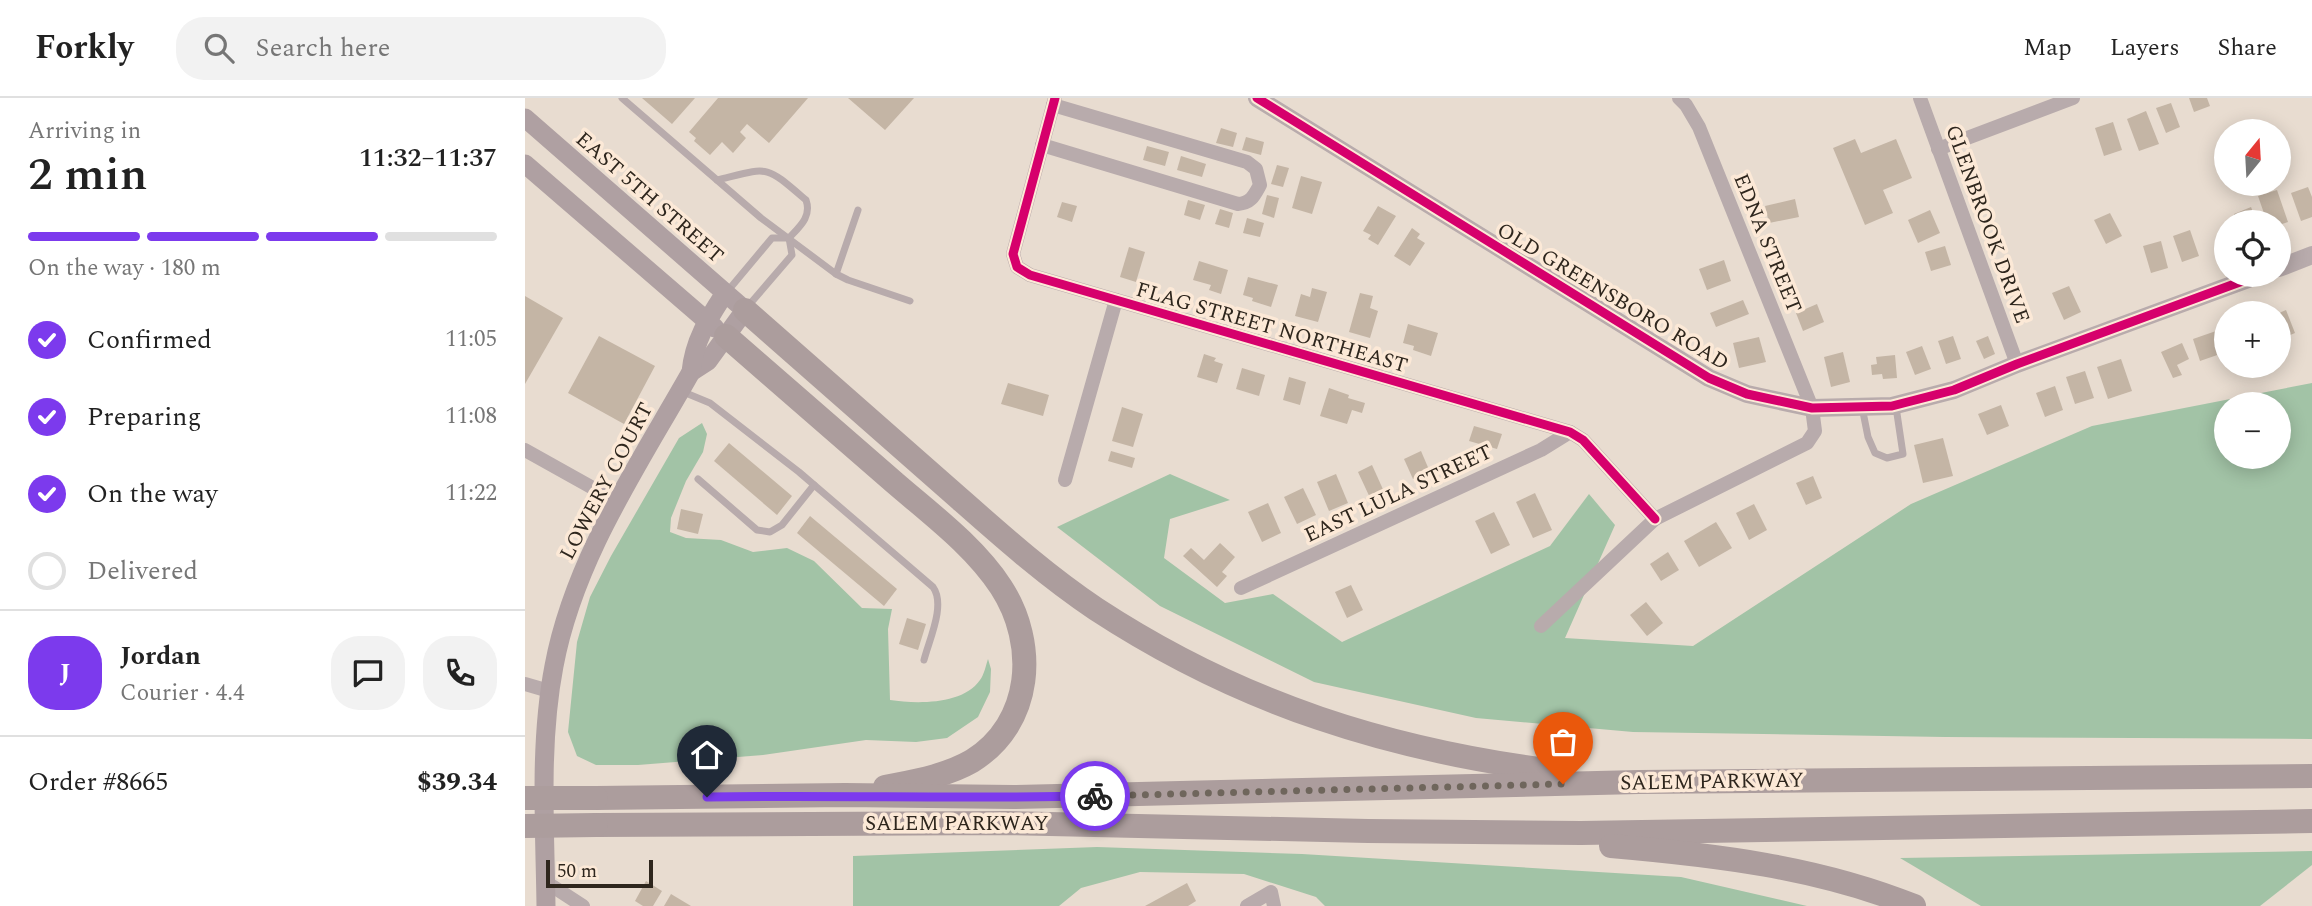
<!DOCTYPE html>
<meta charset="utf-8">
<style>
:root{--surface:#fff;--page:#f2f2f2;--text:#222;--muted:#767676;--line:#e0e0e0;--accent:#7c3aed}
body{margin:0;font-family:Spectral,serif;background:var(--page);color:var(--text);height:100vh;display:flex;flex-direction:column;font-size:26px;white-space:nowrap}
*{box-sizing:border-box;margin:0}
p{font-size:23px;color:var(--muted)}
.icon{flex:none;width:38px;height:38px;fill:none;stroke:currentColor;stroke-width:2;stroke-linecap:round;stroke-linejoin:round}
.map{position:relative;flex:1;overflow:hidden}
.drawer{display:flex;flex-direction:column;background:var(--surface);width:525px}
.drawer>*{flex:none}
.needle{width:46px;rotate:18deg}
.tools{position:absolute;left:1689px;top:21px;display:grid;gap:14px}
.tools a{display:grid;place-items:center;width:77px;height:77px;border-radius:50%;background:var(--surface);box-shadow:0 4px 18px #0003;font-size:35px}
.scale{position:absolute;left:21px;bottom:18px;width:107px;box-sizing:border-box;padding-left:7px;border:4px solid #2e261d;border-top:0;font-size:19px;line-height:24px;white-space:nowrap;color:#2e261d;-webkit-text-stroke:5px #fce9d7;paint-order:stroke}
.pin{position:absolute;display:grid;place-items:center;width:60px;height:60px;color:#fff;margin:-72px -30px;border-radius:50% 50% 50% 0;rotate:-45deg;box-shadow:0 0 7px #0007}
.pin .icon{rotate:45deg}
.courier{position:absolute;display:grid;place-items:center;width:70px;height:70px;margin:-35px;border:5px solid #7c3aed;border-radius:50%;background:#fff;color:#222;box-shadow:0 2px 9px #0007}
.head em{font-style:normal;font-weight:600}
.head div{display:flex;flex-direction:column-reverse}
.head{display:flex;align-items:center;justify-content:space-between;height:119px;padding:0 28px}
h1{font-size:46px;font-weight:600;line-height:52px}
.bar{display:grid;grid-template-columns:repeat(4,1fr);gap:10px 7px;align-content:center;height:84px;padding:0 28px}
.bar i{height:9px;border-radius:5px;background:var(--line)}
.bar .active{background:var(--accent)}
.bar p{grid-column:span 4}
.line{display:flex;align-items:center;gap:18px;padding:0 28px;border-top:2px solid var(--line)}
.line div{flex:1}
.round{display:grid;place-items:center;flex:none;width:74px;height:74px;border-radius:28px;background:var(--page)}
ol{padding:0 28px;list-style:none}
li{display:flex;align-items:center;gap:21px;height:77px}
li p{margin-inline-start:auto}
li .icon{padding:7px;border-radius:50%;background:var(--accent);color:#fff;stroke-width:4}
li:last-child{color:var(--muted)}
li i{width:38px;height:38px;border:4px solid var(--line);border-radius:50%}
header{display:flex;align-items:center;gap:42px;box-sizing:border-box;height:98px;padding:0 35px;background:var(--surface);border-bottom:2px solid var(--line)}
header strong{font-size:33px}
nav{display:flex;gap:38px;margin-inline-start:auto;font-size:24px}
.search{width:490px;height:63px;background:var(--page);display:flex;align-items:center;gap:18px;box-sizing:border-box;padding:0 24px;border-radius:28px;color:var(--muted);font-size:26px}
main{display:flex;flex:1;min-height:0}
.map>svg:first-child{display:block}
.forest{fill:#a2c3a6;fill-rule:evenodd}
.building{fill:#c4b5a5}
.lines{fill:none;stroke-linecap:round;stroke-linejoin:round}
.service{stroke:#b8abac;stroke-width:7}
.minor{stroke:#b8abac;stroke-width:14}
.tertiary{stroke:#b8abac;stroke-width:18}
.secondary{stroke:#afa0a2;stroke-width:19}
.motorway{stroke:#ac9d9d;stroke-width:24}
.motorway-bridge{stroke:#ac9d9d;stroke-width:24}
.cycleway-casing{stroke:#fce9d7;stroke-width:13}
.cycleway{stroke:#d6006c;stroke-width:9}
.done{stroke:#6f665c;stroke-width:7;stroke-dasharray:0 12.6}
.route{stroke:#7c3aed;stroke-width:9}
.labels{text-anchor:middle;stroke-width:7;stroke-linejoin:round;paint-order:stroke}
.street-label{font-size:21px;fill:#2e261d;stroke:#fce9d7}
</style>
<header>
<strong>Forkly</strong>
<div class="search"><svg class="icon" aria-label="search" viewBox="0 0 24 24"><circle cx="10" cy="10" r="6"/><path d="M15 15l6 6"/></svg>Search here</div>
<nav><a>Map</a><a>Layers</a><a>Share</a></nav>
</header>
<main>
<section class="drawer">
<div class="head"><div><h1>2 min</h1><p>Arriving in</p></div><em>11:32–11:37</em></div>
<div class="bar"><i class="active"></i><i class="active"></i><i class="active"></i><i></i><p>On the way · 180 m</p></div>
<ol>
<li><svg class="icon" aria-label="check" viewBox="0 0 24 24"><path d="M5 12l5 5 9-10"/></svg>Confirmed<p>11:05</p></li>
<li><svg class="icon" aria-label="check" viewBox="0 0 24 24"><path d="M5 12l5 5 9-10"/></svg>Preparing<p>11:08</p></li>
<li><svg class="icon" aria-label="check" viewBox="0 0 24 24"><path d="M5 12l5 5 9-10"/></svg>On the way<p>11:22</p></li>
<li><i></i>Delivered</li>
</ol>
<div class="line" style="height:126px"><b class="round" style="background:var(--accent);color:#fff">J</b><div><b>Jordan</b><p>Courier · 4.4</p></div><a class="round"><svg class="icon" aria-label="chat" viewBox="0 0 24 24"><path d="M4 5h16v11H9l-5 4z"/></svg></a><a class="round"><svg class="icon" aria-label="phone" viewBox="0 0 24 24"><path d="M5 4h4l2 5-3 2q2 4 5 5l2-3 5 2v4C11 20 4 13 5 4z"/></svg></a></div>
<div class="line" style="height:91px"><div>Order #8665</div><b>$39.34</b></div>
</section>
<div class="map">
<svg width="1787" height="808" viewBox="0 0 1787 808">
<rect width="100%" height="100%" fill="#e8dcd0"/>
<g class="forest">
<path d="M 1787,285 L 1787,641 L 1420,639 L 1108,634 L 951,620 L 789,584 L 635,508 L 532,429 L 645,376 L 705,402 L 645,421 L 639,460 L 700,505 L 748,496 L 817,544 L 1025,448 L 1064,396 L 1090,427 L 1040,540 L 1168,548 L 1386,406 L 1567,328 ZM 1701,306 L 1754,306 L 1754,359 L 1701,359 Z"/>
<path d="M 177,325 L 182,336 L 178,354 L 161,383 L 146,420 L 145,434 L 161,440 L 196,442 L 228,454 L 262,450 L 289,463 L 337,510 L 367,511 L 363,531 L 365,602 C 391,606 438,607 455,582 C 459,577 461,567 463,561 L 466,571 L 465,594 L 453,619 L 422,640 L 391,644 L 341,642 L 238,657 L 113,667 L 71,667 L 52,658 L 43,634 L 52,544 L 65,499 L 86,458 L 154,340 Z"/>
<path d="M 572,749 L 777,756 L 1156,779 L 1282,808 L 800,808 L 791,799 L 719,776 L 615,774 L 556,790 L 534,808 L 328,808 L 328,758 Z"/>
<path d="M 1787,753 L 1787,767 L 1735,808 L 1456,808 L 1375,760 Z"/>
</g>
<g class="building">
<path d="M 117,0 L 170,0 L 147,26 Z"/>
<path d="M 193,0 L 283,0 L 244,45 L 222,26 L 215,34 L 221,40 L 208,55 L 197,44 L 185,57 L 169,43 L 171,40 L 164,34 Z"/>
<path d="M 323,0 L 389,0 L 360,32 Z"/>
<path d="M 1664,0 L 1682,0 L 1685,8 L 1669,14 Z"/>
<path d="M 1646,5 L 1655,29 L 1641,35 L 1631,10 Z"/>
<path d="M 1621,13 L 1634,46 L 1614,53 L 1602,21 Z"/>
<path d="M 1588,24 L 1597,52 L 1579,58 L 1570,30 Z"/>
<path d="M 696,30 L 712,35 L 708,49 L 691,45 Z"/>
<path d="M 721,39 L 739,44 L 736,57 L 717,52 Z"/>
<path d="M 1330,41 L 1336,55 L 1371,41 L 1387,80 L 1358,92 L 1368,115 L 1340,127 L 1308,50 Z"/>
<path d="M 622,48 L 644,54 L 640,68 L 618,62 Z"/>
<path d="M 656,58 L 681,66 L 677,79 L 652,72 Z"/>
<path d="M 752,67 L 764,70 L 758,89 L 746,86 Z"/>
<path d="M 776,78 L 797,84 L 787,116 L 767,110 Z"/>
<path d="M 1783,89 L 1787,99 L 1787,119 L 1776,123 L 1766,95 Z"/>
<path d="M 1752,92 L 1763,124 L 1754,127 L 1754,124 L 1742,124 L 1733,98 Z"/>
<path d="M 742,97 L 754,100 L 749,120 L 737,116 Z"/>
<path d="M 1270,101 L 1274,119 L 1244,125 L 1240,108 Z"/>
<path d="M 663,102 L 680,107 L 675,122 L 659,117 Z"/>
<path d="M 537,104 L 552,108 L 547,124 L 532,119 Z"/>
<path d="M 853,108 L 871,118 L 853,147 L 843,141 L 846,137 L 838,133 Z"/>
<path d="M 1726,109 L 1732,124 L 1712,124 L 1709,116 Z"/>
<path d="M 695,111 L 708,115 L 704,130 L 690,126 Z"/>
<path d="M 1405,112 L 1415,135 L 1393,145 L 1383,122 Z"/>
<path d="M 1585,115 L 1597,138 L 1581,146 L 1569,122 Z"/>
<path d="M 722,120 L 739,125 L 735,139 L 718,135 Z"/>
<path d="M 887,130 L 895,136 L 892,140 L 900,145 L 885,168 L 869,158 Z"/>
<path d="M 1665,132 L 1674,158 L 1657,164 L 1648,138 Z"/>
<path d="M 1636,143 L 1643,170 L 1626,175 L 1618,148 Z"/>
<path d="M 1420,148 L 1426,167 L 1406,173 L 1400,154 Z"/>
<path d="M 604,149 L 620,154 L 611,184 L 595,179 Z"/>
<path d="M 1199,162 L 1206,183 L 1182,192 L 1174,171 Z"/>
<path d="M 674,163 L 703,172 L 696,196 L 684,192 L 686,187 L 668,182 Z"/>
<path d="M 723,179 L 753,187 L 746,209 L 727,203 L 728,200 L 718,197 Z"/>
<path d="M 1544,188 L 1556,214 L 1539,222 L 1527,195 Z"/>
<path d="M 787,190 L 802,194 L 793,224 L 770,218 L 776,196 L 785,199 Z"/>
<path d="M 835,195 L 848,198 L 845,210 L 853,213 L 845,240 L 824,234 Z"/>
<path d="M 0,198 L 38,220 L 0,286 Z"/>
<path d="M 1218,202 L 1224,216 L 1191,229 L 1185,215 Z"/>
<path d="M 1292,206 L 1299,224 L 1278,233 L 1271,215 Z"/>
<path d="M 1761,212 L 1770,235 L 1756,241 L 1760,250 L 1754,253 L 1754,215 Z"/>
<path d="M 883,226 L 913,235 L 906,258 L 888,252 L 889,248 L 878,245 Z"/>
<path d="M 1691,233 L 1698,255 L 1675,263 L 1668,241 Z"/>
<path d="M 74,238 L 130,268 L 99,326 L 43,295 Z"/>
<path d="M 1428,238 L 1436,261 L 1421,266 L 1413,243 Z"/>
<path d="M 1463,238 L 1470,256 L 1459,261 L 1451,243 Z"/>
<path d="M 1234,239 L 1241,264 L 1214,270 L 1208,245 Z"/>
<path d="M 1657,245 L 1664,261 L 1652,267 L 1657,277 L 1648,280 L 1636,254 Z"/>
<path d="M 1397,248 L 1406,271 L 1390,277 L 1381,254 Z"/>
<path d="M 1318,254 L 1325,284 L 1306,289 L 1299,259 Z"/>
<path d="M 679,256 L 691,260 L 689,263 L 698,266 L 692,285 L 672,279 Z"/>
<path d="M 1370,257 L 1372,280 L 1358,281 L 1357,276 L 1347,277 L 1346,267 L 1352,266 L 1351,259 Z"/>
<path d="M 1596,261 L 1607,293 L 1583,301 L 1572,269 Z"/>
<path d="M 717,270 L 740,277 L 734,298 L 711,291 Z"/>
<path d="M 1560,273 L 1569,300 L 1550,306 L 1541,279 Z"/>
<path d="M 764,279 L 781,284 L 775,307 L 758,302 Z"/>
<path d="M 483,285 L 524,297 L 518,318 L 476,306 Z"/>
<path d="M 1530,288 L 1538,312 L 1520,319 L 1511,295 Z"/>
<path d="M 804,290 L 824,297 L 823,300 L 840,305 L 837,315 L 827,312 L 822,326 L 795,318 Z"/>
<path d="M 1476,307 L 1484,328 L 1462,337 L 1453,316 Z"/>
<path d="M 597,309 L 618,316 L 608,349 L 587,343 Z"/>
<path d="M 949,328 L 977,336 L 972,351 L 944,343 Z"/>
<path d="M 1418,340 L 1428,378 L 1398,385 L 1389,347 Z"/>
<path d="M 204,345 L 267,398 L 252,417 L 189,363 Z"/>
<path d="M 586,353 L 610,360 L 607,370 L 583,363 Z"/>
<path d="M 896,353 L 905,374 L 888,381 L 879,361 Z"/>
<path d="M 847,367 L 861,398 L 847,404 L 833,374 Z"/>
<path d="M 811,376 L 823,405 L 804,413 L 792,384 Z"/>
<path d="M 1288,378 L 1297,400 L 1281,407 L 1271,385 Z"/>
<path d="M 778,390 L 791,417 L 772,426 L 759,399 Z"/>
<path d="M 1010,395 L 1027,432 L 1008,440 L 991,404 Z"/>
<path d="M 743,405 L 756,435 L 737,444 L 723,414 Z"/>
<path d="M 1229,406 L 1242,432 L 1224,442 L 1211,415 Z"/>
<path d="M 156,411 L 178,416 L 173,436 L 152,431 Z"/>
<path d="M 969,414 L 985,447 L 966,456 L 950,423 Z"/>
<path d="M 285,418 L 372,491 L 359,508 L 272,435 Z"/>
<path d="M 1191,424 L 1207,450 L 1174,469 L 1159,443 Z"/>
<path d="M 695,445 L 710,459 L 697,474 L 702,478 L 692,489 L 658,458 L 666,450 L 679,462 Z"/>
<path d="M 1143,454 L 1154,472 L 1136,483 L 1125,466 Z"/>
<path d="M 826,487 L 838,512 L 822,520 L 810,494 Z"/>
<path d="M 1121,504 L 1138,525 L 1122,538 L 1105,517 Z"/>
<path d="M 382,520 L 401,526 L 393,552 L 374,546 Z"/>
<path d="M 121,783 L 137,793 L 128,808 L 118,808 L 110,803 Z"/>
<path d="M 662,785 L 671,803 L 663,808 L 620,808 Z"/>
<path d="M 146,796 L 166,808 L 139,808 Z"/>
</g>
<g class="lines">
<g class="service">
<path d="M 97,0 L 236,120 L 311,176 L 323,182 L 385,203"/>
<path d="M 192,82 C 245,69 239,66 281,102 C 287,119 274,129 264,140 L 247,140 L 201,195"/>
<path d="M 311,176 L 333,112"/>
<path d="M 224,207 L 267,157 L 264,140"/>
<path d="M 156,293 L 185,305 L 274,374 L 408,489 C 421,507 404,542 399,562"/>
<path d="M 1337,309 L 1343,339 L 1350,355 L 1362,360 L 1378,356 L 1371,309"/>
<path d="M 173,381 L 232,432 L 245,434 L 257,427 L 289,387"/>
</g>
<g class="minor">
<path d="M 530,0 L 488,156 L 492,169 L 505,177 L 1045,334 L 1058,342 L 1130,421"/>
<path d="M 1395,0 L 1492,266"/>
<path d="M 517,47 L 713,106 C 726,105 729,98 735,87 L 731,71 L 722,64 L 528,7"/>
<path d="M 1413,51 L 1548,0"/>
<path d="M 0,352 L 93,404"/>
<path d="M 540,382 L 591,202"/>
<path d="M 716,490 L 1016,352 L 1045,334"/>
<path d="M 1016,528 L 1130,421 L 1282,345 L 1290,333 L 1287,310 L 1174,29 L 1161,7 L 1154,0"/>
<path d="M 0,586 L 24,593"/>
<path d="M 21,784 L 58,808"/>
<path d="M 722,808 L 746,794 L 749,808"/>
</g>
<g class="tertiary">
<path d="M 732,0 L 1184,280 L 1222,296 L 1287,310 L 1367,308 L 1429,292 L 1492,266 L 1734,177"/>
<path d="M 1754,170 L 1787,157"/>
</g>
<g class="secondary">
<path d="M 0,20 L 220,212 L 183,263 L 166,274"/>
<path d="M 0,66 L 190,230"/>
<path d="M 21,808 C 20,729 14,646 29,568 C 49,461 113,368 166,274 C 169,243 183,221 200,195"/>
</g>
<g class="motorway">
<path d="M 220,212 C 286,270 353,329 419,387 C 468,430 517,475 571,511 C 716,606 866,653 1037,674"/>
<path d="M 201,238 C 258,287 314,336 370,385 C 407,417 449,448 476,489 C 513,546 508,625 447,663 C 421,678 390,683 360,689"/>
<path d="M 71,700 L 320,697 L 488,699 L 1114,684 L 1787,678"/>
<path d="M 71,727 L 481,725 L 843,733 L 1056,735 L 1787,723"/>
<path d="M 1086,748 C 1190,757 1292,769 1389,808"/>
</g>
<g class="motorway-bridge">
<path d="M 0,700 L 71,700"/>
<path d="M 0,728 L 71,727"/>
</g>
<g class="cycleway-casing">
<g id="cycleway">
<path d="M 530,0 L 488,156 L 492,169 L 505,177 L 1045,334 L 1058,342 L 1130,421"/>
<path d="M 732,0 L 1184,280 L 1222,296 L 1287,310 L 1367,308 L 1429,292 L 1492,266 L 1734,177"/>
</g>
</g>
<use href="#cycleway" class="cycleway"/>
</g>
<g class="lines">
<path class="done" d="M 570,698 L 1038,686"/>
<path class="route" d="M 182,699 C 311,697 440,701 570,698"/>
</g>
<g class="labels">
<g class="street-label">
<text transform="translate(125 99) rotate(41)" y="7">EAST 5TH STREET</text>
<text transform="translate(1463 126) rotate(70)" y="7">GLENBROOK DRIVE</text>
<text transform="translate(1243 145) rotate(68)" y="7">EDNA STREET</text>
<text transform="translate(1088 198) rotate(31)" y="7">OLD GREENSBORO ROAD</text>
<text transform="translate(747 229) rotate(16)" y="7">FLAG STREET NORTHEAST</text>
<text transform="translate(81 383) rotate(-62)" y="7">LOWERY COURT</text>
<text transform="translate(873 395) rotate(-25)" y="7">EAST LULA STREET</text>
<text transform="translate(1187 683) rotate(-1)" y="7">SALEM PARKWAY</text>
<text x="432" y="732">SALEM PARKWAY</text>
</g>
</g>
</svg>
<div class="tools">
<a><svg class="needle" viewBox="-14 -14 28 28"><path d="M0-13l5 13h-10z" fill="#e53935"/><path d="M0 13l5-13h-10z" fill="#767676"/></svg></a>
<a><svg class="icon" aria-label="locate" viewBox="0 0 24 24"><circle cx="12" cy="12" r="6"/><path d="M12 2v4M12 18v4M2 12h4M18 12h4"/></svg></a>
<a>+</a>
<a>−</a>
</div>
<div class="scale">50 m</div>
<div class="pin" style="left:1038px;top:686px;background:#ea580c"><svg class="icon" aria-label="bag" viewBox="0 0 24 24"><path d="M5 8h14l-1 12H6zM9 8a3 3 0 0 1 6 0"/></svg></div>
<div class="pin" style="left:182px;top:699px;background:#1f2937"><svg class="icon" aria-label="home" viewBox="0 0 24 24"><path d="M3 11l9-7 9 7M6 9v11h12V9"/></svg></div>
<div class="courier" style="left:570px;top:698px"><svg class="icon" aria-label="bike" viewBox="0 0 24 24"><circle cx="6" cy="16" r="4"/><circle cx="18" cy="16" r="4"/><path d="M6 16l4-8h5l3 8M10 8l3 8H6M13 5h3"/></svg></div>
</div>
</main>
